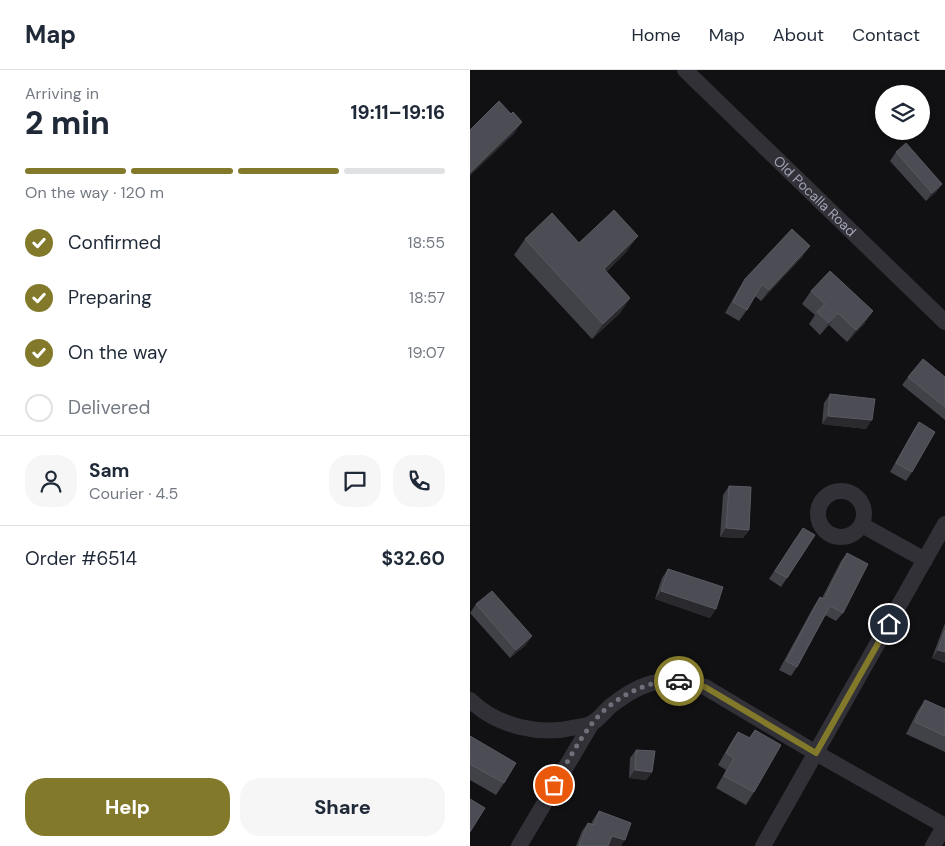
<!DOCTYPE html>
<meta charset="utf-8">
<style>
:root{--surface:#fff;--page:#f6f6f7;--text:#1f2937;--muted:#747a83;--line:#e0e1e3;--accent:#83792b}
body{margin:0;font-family:"DM Sans",sans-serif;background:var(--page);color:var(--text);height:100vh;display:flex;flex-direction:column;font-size:19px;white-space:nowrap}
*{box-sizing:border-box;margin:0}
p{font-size:16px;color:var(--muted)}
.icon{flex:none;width:28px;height:28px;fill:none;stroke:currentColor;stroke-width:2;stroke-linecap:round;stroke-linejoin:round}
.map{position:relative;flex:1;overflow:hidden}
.details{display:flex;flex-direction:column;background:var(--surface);width:470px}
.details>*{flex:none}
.controls{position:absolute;left:405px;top:15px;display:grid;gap:10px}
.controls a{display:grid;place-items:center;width:55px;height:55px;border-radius:50%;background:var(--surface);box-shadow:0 2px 8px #0003;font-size:25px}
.pin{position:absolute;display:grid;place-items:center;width:42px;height:42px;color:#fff;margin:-21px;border:2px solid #fff;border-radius:50%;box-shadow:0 1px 5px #0007}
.courier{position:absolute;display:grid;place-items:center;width:50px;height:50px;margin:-25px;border:4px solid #83792b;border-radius:50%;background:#fff;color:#222;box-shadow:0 1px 6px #0007}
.headline em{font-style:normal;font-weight:800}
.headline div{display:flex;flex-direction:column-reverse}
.headline{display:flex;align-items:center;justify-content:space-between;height:85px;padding:0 25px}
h1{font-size:32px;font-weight:800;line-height:38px}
.bar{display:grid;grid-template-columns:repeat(4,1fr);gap:8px 5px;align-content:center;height:60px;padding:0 25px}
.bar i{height:6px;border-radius:4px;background:var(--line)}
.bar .current{background:var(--accent)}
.bar p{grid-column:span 4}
.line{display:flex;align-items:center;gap:12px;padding:0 25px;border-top:1px solid var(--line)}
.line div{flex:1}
.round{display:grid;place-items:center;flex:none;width:52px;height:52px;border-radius:20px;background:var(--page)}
ol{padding:0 25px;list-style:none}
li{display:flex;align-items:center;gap:15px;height:55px}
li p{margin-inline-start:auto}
li .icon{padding:5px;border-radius:50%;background:var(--accent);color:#fff;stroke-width:4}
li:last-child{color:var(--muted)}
li i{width:28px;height:28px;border:2px solid var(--line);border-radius:50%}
.cta{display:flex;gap:10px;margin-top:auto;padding:10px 25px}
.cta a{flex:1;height:58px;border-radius:20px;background:var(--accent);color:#fff;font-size:20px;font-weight:800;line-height:58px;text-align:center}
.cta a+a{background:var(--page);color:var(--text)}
header{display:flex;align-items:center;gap:30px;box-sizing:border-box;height:70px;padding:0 25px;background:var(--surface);border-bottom:1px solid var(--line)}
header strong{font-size:24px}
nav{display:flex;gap:28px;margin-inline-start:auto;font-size:18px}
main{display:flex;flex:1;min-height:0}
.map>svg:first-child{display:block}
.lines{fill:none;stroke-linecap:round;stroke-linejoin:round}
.minor{stroke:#313137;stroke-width:16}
.wall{fill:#414148}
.shaded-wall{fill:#2a292e}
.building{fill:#4c4c54;stroke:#595a63}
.done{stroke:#6f707b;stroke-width:5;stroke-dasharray:0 9}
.route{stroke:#83792b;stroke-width:6}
.labels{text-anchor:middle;stroke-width:4.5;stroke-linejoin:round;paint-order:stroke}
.street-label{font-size:14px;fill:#a1a3b4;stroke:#0c0b0d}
</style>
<header>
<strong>Map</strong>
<nav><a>Home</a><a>Map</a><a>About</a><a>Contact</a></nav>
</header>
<main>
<section class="details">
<div class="headline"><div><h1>2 min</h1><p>Arriving in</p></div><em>19:11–19:16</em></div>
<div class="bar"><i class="current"></i><i class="current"></i><i class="current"></i><i></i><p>On the way · 120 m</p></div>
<ol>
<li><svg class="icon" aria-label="check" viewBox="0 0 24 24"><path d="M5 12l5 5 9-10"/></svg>Confirmed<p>18:55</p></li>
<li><svg class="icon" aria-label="check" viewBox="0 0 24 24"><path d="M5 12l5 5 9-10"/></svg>Preparing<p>18:57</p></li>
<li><svg class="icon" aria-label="check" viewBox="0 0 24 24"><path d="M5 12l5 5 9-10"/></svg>On the way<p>19:07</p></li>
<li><i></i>Delivered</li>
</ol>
<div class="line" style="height:90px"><a class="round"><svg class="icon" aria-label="person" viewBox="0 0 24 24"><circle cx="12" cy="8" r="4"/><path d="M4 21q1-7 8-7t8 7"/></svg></a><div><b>Sam</b><p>Courier · 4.5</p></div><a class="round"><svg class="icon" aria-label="chat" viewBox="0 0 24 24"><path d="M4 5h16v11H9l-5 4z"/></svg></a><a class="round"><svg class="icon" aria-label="phone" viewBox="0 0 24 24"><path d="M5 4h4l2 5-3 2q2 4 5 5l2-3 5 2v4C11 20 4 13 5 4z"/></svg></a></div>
<div class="line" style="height:65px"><div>Order #6514</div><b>$32.60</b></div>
<div class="cta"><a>Help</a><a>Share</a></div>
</section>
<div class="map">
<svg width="475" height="776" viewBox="0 0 475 776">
<rect width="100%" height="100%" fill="#111012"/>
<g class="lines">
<g class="minor">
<path id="s1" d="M 215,0 L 475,252"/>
<circle cx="371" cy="444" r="23"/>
<path d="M 392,455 L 455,490"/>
<path d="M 0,630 C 28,657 70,666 107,657 C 112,656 118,656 122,653 C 130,649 135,640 142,635 C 174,610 197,605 235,617 L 346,683 L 475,756"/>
<path d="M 49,776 L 122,653"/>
<path d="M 293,776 L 475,454"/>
<path d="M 463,776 L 475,755"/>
</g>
</g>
<g class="wall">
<path d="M 426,82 L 472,114 L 466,122 L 456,131 L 420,91 Z"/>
<path d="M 55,169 L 109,173 L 157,181 L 136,202 L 160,228 L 150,243 L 122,269 L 44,185 Z"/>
<path d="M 333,186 L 291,231 L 285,226 L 277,240 L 269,251 L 255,243 L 268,220 L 275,209 Z"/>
<path d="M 341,221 L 395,253 L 377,272 L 359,255 L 350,265 L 339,254 L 345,245 L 332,234 Z"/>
<path d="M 438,307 L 475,307 L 475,350 L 432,315 Z"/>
<path d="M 360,324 L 396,359 L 352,354 L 354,333 Z"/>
<path d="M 449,352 L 442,402 L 436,411 L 420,402 L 443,361 Z"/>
<path d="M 259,416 L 279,460 L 273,468 L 250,467 L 253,425 Z"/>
<path d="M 327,466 L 317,508 L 311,517 L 299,509 Z"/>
<path d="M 377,483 L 373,543 L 366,551 L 355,545 L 327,597 L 321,606 L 309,600 L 344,536 L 350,527 L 352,528 L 371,491 Z"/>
<path d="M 198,499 L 240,548 L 185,529 L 192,508 Z"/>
<path d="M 6,534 L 56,575 L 40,588 L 0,543 Z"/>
<path d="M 475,553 L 475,593 L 462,588 Z"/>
<path d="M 455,630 L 475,639 L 475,682 L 436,664 L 447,642 Z"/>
<path d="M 285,660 L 284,722 L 276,735 L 246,718 L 256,700 L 248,695 L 260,674 L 268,662 L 279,668 Z"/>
<path d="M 0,666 L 34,713 L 26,725 L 0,710 Z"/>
<path d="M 166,680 L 182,702 L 176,710 L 159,708 L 160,688 Z"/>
<path d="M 129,741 L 151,776 L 141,776 L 139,775 L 138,776 L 106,776 L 112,761 L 118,753 L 121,754 L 123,750 Z"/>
</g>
<g class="shaded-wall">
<path d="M 52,52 L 44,64 L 0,106 L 0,103 Z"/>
<path d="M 472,114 L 466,122 L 456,131 L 462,123 Z"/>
<path d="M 168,166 L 157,181 L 123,214 L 134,199 Z"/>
<path d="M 340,176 L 333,186 L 291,231 L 299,220 Z"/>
<path d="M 160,228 L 150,243 L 122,269 L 133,254 Z"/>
<path d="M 403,241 L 395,253 L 377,272 L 386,260 Z"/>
<path d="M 368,243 L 359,255 L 350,265 L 359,253 Z"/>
<path d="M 358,346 L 402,350 L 396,359 L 352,354 Z"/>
<path d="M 256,458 L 279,460 L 273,468 L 250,467 Z"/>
<path d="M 191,521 L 246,539 L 240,548 L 185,529 Z"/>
<path d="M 62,566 L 56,575 L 40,588 L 46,580 Z"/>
<path d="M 468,580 L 475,582 L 475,593 L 462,588 Z"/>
<path d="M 165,700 L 182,702 L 176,710 L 159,708 Z"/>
<path d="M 142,766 L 155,770 L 151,776 L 141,776 L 136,774 Z"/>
</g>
<g class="building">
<path d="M 29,31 L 41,44 L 43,42 L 52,52 L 0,103 L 0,60 Z"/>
<path d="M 436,73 L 472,114 L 462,123 L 426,82 Z"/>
<path d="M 144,140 L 168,166 L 134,199 L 160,228 L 133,254 L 55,169 L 82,143 L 109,173 Z"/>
<path d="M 322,159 L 340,176 L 299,220 L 292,214 L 277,240 L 263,232 L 275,209 Z"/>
<path d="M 360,201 L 403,241 L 386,260 L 368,243 L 359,253 L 347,242 L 355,234 L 341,221 Z"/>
<path d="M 453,289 L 475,307 L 475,337 L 438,307 Z"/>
<path d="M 360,324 L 405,329 L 402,350 L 358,346 Z"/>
<path d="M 449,352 L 465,362 L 442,402 L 426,393 Z"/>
<path d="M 259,416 L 281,417 L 279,460 L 256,458 Z"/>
<path d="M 333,458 L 345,465 L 317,508 L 305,501 Z"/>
<path d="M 377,483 L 398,494 L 373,543 L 360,536 L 327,597 L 316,591 L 350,527 L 354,529 Z"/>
<path d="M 198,499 L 253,517 L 246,539 L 191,521 Z"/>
<path d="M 22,521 L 62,566 L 46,580 L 6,534 Z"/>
<path d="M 475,560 L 475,582 L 468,580 Z"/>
<path d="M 455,630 L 475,639 L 475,666 L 445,652 Z"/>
<path d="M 285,660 L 311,675 L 284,722 L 254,706 L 264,688 L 256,683 L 268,662 L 280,668 Z"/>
<path d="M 0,666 L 46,693 L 34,713 L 0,694 L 0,684 L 1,682 L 0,682 Z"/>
<path d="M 166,680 L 185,681 L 182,702 L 165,700 Z"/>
<path d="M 0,729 L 15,738 L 0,762 Z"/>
<path d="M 129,741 L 161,753 L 155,770 L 142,766 L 138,776 L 109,776 L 118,753 L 124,755 Z"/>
</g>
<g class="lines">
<path class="done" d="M 84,715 C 96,695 107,673 121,655 C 140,629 177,609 209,611"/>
<path class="route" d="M 209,611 L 216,611 L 235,617 L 346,683 L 419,554"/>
</g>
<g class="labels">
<g class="street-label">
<text dy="5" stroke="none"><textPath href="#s1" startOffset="181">Old Pocalla Road</textPath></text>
</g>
</g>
</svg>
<div class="controls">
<a><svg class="icon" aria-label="layers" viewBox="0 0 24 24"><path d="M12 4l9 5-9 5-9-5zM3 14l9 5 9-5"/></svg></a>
</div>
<div class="pin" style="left:84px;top:715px;background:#ea580c"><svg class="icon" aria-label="bag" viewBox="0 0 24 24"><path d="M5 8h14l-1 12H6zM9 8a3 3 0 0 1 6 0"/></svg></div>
<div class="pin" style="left:419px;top:554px;background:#1f2937"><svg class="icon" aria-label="home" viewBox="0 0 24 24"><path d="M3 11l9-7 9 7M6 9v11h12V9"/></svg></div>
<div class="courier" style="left:209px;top:611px"><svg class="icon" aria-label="car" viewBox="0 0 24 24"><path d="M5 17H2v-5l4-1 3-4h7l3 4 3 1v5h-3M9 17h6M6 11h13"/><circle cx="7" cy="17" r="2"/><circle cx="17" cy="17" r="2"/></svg></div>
</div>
</main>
